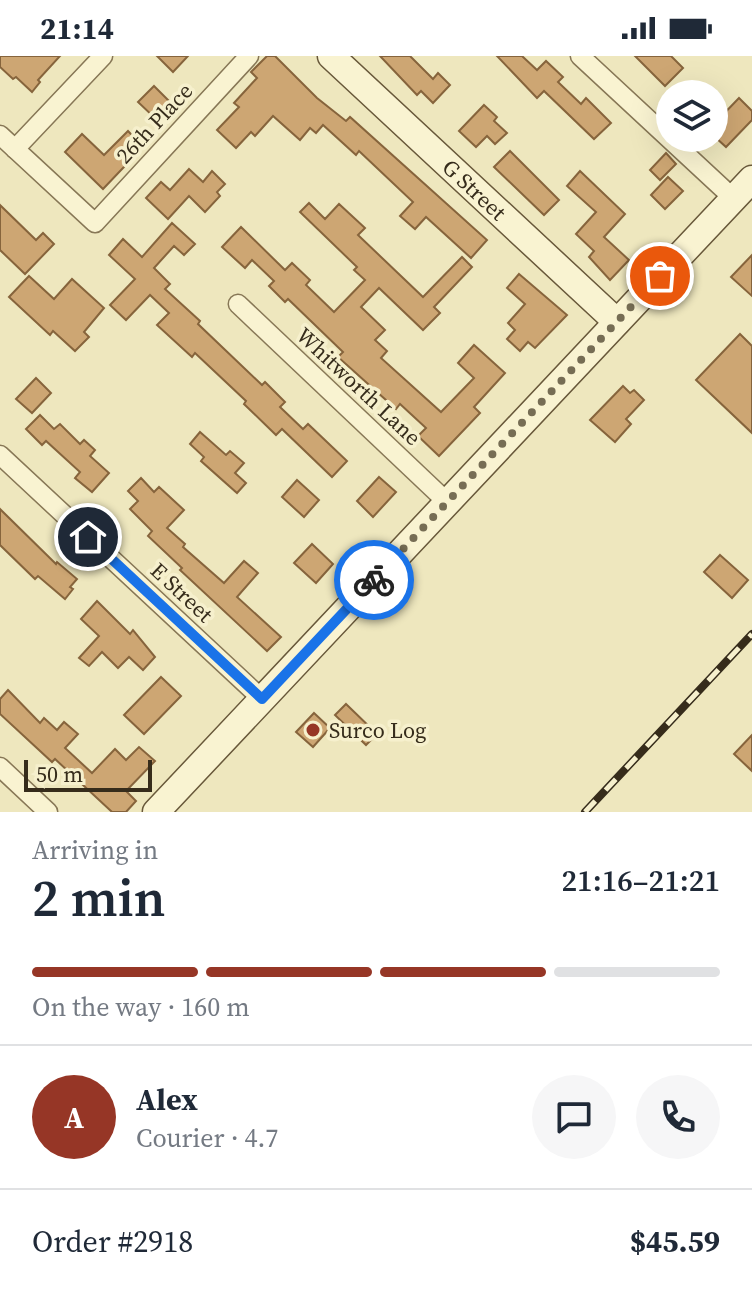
<!DOCTYPE html>
<meta charset="utf-8">
<style>
:root{--surface:#fff;--page:#f6f6f7;--text:#1f2937;--muted:#747a83;--line:#e0e1e3;--accent:#963626}
body{margin:0;font-family:"Source Serif 4",serif;background:var(--page);color:var(--text);height:100vh;display:flex;flex-direction:column;font-size:30px;white-space:nowrap}
*{box-sizing:border-box;margin:0}
p{font-size:26px;color:var(--muted)}
.icon{flex:none;width:44px;height:44px;fill:none;stroke:currentColor;stroke-width:2;stroke-linecap:round;stroke-linejoin:round}
.map{position:relative;height:756px;overflow:hidden}
.side{display:flex;flex-direction:column;background:var(--surface);flex:1}
.side>*{flex:none}
.buttons{position:absolute;left:656px;top:24px;display:grid;gap:16px}
.buttons a{display:grid;place-items:center;width:72px;height:72px;border-radius:50%;background:var(--surface);box-shadow:0 8px 32px #0002;font-size:40px}
.scale{position:absolute;left:24px;bottom:20px;width:128px;box-sizing:border-box;padding-left:8px;border:4px solid #362c1b;border-top:0;font-size:22px;line-height:28px;white-space:nowrap;color:#362c1b;-webkit-text-stroke:6px #f6f0cd;paint-order:stroke}
.pin{position:absolute;display:grid;place-items:center;width:68px;height:68px;color:#fff;margin:-34px;border:4px solid #fff;border-radius:50%;box-shadow:0 2px 8px #0007}
.courier{position:absolute;display:grid;place-items:center;width:80px;height:80px;margin:-40px;border:6px solid #1a73e8;border-radius:50%;background:#fff;color:#222;box-shadow:0 2px 10px #0007}
.head em{font-style:normal;font-weight:600}
.head div{display:flex;flex-direction:column-reverse}
.head{display:flex;align-items:center;justify-content:space-between;height:136px;padding:0 32px}
h1{font-size:52px;font-weight:600;line-height:60px}
.bar{display:grid;grid-template-columns:repeat(4,1fr);gap:12px 8px;align-content:center;height:96px;padding:0 32px}
.bar i{height:10px;border-radius:6px;background:var(--line)}
.bar .current{background:var(--accent)}
.bar p{grid-column:span 4}
.line{display:flex;align-items:center;gap:20px;padding:0 32px;border-top:2px solid var(--line)}
.line div{flex:1}
.round{display:grid;place-items:center;flex:none;width:84px;height:84px;border-radius:42px;background:var(--page)}
.status{display:flex;justify-content:space-between;align-items:center;height:56px;padding:0 40px;background:var(--surface);direction:ltr}
.status svg{height:22px;fill:currentColor}
.map>svg:first-child{display:block}
.building{fill:#cda673;stroke:#86643c;stroke-width:2}
.lines{fill:none;stroke-linecap:round;stroke-linejoin:round}
.street-casing{stroke:#877756;stroke-width:21}
.secondary-casing{stroke:#68583a;stroke-width:29}
.street{stroke:#f9f3d1;stroke-width:18}
.secondary{stroke:#f9f3d1;stroke-width:26}
.rail-casing{stroke:#362c1b;stroke-width:8}
.rail{stroke:#f6f0cd;stroke-width:5;stroke-dasharray:15;stroke-linecap:butt}
.done{stroke:#766d54;stroke-width:8;stroke-dasharray:0 14.4}
.route{stroke:#1a73e8;stroke-width:10}
.poi-dot{fill:#963626;stroke:#f6f0cd;stroke-width:3}
.labels{text-anchor:middle;stroke-width:7;stroke-linejoin:round;paint-order:stroke}
.street-label{font-size:22px;fill:#362c1b;stroke:#f6f0cd}
.poi-label{font-size:22px;fill:#362c1b;stroke:#f6f0cd;text-anchor:start}
</style>
<div class="status"><b>21:14</b><svg viewBox="0 0 49 12"><path d="M0 12V9h3v3zM5 12V6h3v6zM10 12V3h3v9zM15 12V0h3v12zM26 1h20v11H26zM47 4h2v5h-2z"/></svg></div>
<div class="map">
<svg width="752" height="756" viewBox="0 0 752 756">
<rect width="100%" height="100%" fill="#eee7be"/>
<g class="building">
<path d="M 0,0 L 60,0 L 38,24 L 40,26 L 32,36 L 16,21 L 13,23 L 0,11 Z"/>
<path d="M 157,0 L 188,0 L 173,16 Z"/>
<path d="M 267,0 L 275,0 L 317,42 L 346,65 L 350,61 L 487,184 L 471,202 L 426,161 L 415,173 L 400,160 L 413,146 L 359,95 L 356,99 L 323,69 L 316,77 L 310,72 L 300,84 L 273,60 L 255,80 L 251,76 L 236,92 L 217,74 L 239,51 L 234,47 L 257,22 L 251,16 Z"/>
<path d="M 380,0 L 410,0 L 433,23 L 438,17 L 450,29 L 433,47 L 421,35 L 417,39 Z"/>
<path d="M 497,0 L 522,0 L 537,14 L 546,5 L 563,21 L 558,26 L 581,48 L 586,42 L 611,67 L 594,83 L 544,35 L 537,42 Z"/>
<path d="M 635,0 L 671,0 L 683,12 L 665,30 Z"/>
<path d="M 154,30 L 174,50 L 158,65 L 138,46 Z"/>
<path d="M 739,42 L 752,55 L 752,64 L 726,91 L 714,80 L 714,68 Z"/>
<path d="M 484,49 L 497,61 L 494,65 L 507,77 L 495,88 L 487,80 L 476,91 L 459,75 Z"/>
<path d="M 128,75 L 143,91 L 103,133 L 65,96 L 82,78 L 104,99 Z"/>
<path d="M 510,95 L 559,144 L 544,159 L 494,111 Z"/>
<path d="M 666,97 L 676,108 L 660,124 L 650,114 Z"/>
<path d="M 189,113 L 203,126 L 212,115 L 225,128 L 217,136 L 220,140 L 205,156 L 189,140 L 168,163 L 146,142 L 161,126 L 170,134 Z"/>
<path d="M 580,115 L 625,158 L 604,181 L 629,204 L 610,224 L 589,201 L 594,195 L 576,178 L 596,156 L 567,130 Z"/>
<path d="M 668,121 L 683,135 L 665,153 L 651,139 Z"/>
<path d="M 309,147 L 325,163 L 339,148 L 365,172 L 358,179 L 423,241 L 462,201 L 472,211 L 434,251 L 440,257 L 423,274 L 379,232 L 361,251 L 385,274 L 375,284 L 387,295 L 381,302 L 441,356 L 474,322 L 458,307 L 474,289 L 505,317 L 474,351 L 480,357 L 439,400 L 418,380 L 426,372 L 400,348 L 396,353 L 338,301 L 343,296 L 288,243 L 285,246 L 269,230 L 274,225 L 252,204 L 245,212 L 222,191 L 241,171 L 285,214 L 292,207 L 310,224 L 306,229 L 334,256 L 365,224 L 354,214 L 357,211 L 300,156 Z"/>
<path d="M 0,149 L 36,184 L 43,177 L 54,188 L 25,218 L 0,194 Z"/>
<path d="M 172,167 L 195,188 L 184,199 L 174,190 L 154,212 L 170,228 L 165,233 L 200,265 L 198,268 L 262,329 L 265,326 L 285,346 L 280,351 L 303,373 L 308,368 L 347,405 L 332,421 L 282,373 L 276,379 L 244,348 L 246,345 L 195,297 L 192,301 L 157,269 L 169,257 L 150,239 L 126,264 L 110,249 L 135,223 L 109,199 L 123,183 L 142,201 Z"/>
<path d="M 752,199 L 752,240 L 731,221 Z"/>
<path d="M 519,218 L 567,259 L 535,292 L 528,286 L 520,295 L 507,283 L 515,274 L 508,267 L 525,248 L 507,232 Z"/>
<path d="M 29,220 L 54,243 L 72,223 L 104,252 L 84,276 L 89,281 L 75,295 L 53,275 L 50,279 L 9,241 Z"/>
<path d="M 740,278 L 752,290 L 752,377 L 696,324 Z"/>
<path d="M 36,322 L 51,337 L 32,357 L 16,343 Z"/>
<path d="M 623,330 L 630,337 L 634,334 L 644,344 L 626,363 L 631,368 L 615,386 L 590,364 Z"/>
<path d="M 40,359 L 54,373 L 60,368 L 80,388 L 84,384 L 95,394 L 90,400 L 109,417 L 92,436 L 75,422 L 80,416 L 46,385 L 42,389 L 26,373 Z"/>
<path d="M 200,376 L 226,399 L 230,395 L 244,407 L 235,417 L 246,427 L 237,437 L 201,405 L 204,401 L 190,388 Z"/>
<path d="M 379,421 L 396,436 L 373,461 L 357,445 Z"/>
<path d="M 141,422 L 154,436 L 159,431 L 184,454 L 167,472 L 185,488 L 183,491 L 224,527 L 244,505 L 258,517 L 237,541 L 281,581 L 267,595 L 180,514 L 182,512 L 148,480 L 152,475 L 130,453 L 138,445 L 128,435 Z"/>
<path d="M 297,424 L 319,444 L 304,461 L 282,441 Z"/>
<path d="M 0,453 L 56,508 L 57,506 L 77,523 L 70,531 L 73,533 L 65,543 L 38,520 L 35,523 L 0,489 Z"/>
<path d="M 312,488 L 333,508 L 316,527 L 294,507 Z"/>
<path d="M 720,499 L 748,524 L 732,542 L 704,516 Z"/>
<path d="M 97,545 L 130,578 L 133,574 L 155,601 L 143,614 L 129,601 L 118,612 L 102,596 L 89,610 L 79,602 L 99,580 L 81,563 Z"/>
<path d="M 161,621 L 181,640 L 144,678 L 124,659 Z"/>
<path d="M 8,634 L 40,667 L 44,662 L 57,674 L 64,666 L 78,678 L 65,692 L 92,717 L 115,693 L 126,704 L 139,691 L 155,705 L 126,735 L 136,745 L 126,756 L 112,756 L 55,703 L 52,706 L 0,658 L 0,643 Z"/>
<path d="M 346,648 L 377,678 L 366,689 L 335,659 Z"/>
<path d="M 314,657 L 330,672 L 313,691 L 296,676 Z"/>
<path d="M 752,679 L 752,715 L 734,698 Z"/>
</g>
<g class="lines">
<g class="street-casing">
<g id="street">
<path d="M 580,0 L 733,142"/>
<path d="M 0,79 L 95,167 L 249,0"/>
<path d="M 15,93 L 103,0"/>
<path d="M 238,248 L 447,446"/>
<path d="M 0,399 L 262,643"/>
<path d="M 0,711 L 48,756"/>
</g>
</g>
<g class="secondary-casing">
<g id="secondary">
<path id="s1" d="M 331,0 L 617,266"/>
<path d="M 156,756 L 752,123"/>
</g>
</g>
<use href="#street" class="street"/>
<use href="#secondary" class="secondary"/>
<g class="rail-casing">
<path id="rail" d="M 585,756 L 752,578"/>
</g>
<use href="#rail" class="rail"/>
</g>
<g class="lines">
<path class="done" d="M 374,524 L 660,220"/>
<path class="route" d="M 88,481 L 262,643 L 374,524"/>
</g>
<circle class="poi-dot" cx="313" cy="674" r="8"/>
<g class="labels">
<g class="street-label">
<text transform="translate(154 67) rotate(-47)" y="8">26th Place</text>
<text dy="8" stroke="none"><textPath href="#s1" startOffset="196">G Street</textPath></text>
<text transform="translate(359 330) rotate(43)" y="8">Whitworth Lane</text>
<text transform="translate(182 536) rotate(43)" y="8">E Street</text>
</g>
<g class="poi-label">
<text x="329" y="682">Surco Log</text>
</g>
</g>
</svg>
<div class="buttons">
<a><svg class="icon" aria-label="layers" viewBox="0 0 24 24"><path d="M12 4l9 5-9 5-9-5zM3 14l9 5 9-5"/></svg></a>
</div>
<div class="scale">50 m</div>
<div class="pin" style="left:660px;top:220px;background:#ea580c"><svg class="icon" aria-label="bag" viewBox="0 0 24 24"><path d="M5 8h14l-1 12H6zM9 8a3 3 0 0 1 6 0"/></svg></div>
<div class="pin" style="left:88px;top:481px;background:#1f2937"><svg class="icon" aria-label="home" viewBox="0 0 24 24"><path d="M3 11l9-7 9 7M6 9v11h12V9"/></svg></div>
<div class="courier" style="left:374px;top:524px"><svg class="icon" aria-label="bike" viewBox="0 0 24 24"><circle cx="6" cy="16" r="4"/><circle cx="18" cy="16" r="4"/><path d="M6 16l4-8h5l3 8M10 8l3 8H6M13 5h3"/></svg></div>
</div>
<section class="side">
<div class="head"><div><h1>2 min</h1><p>Arriving in</p></div><em>21:16–21:21</em></div>
<div class="bar"><i class="current"></i><i class="current"></i><i class="current"></i><i></i><p>On the way · 160 m</p></div>
<div class="line" style="height:144px"><b class="round" style="background:var(--accent);color:#fff">A</b><div><b>Alex</b><p>Courier · 4.7</p></div><a class="round"><svg class="icon" aria-label="chat" viewBox="0 0 24 24"><path d="M4 5h16v11H9l-5 4z"/></svg></a><a class="round"><svg class="icon" aria-label="phone" viewBox="0 0 24 24"><path d="M5 4h4l2 5-3 2q2 4 5 5l2-3 5 2v4C11 20 4 13 5 4z"/></svg></a></div>
<div class="line" style="height:104px"><div>Order #2918</div><b>$45.59</b></div>
</section>
